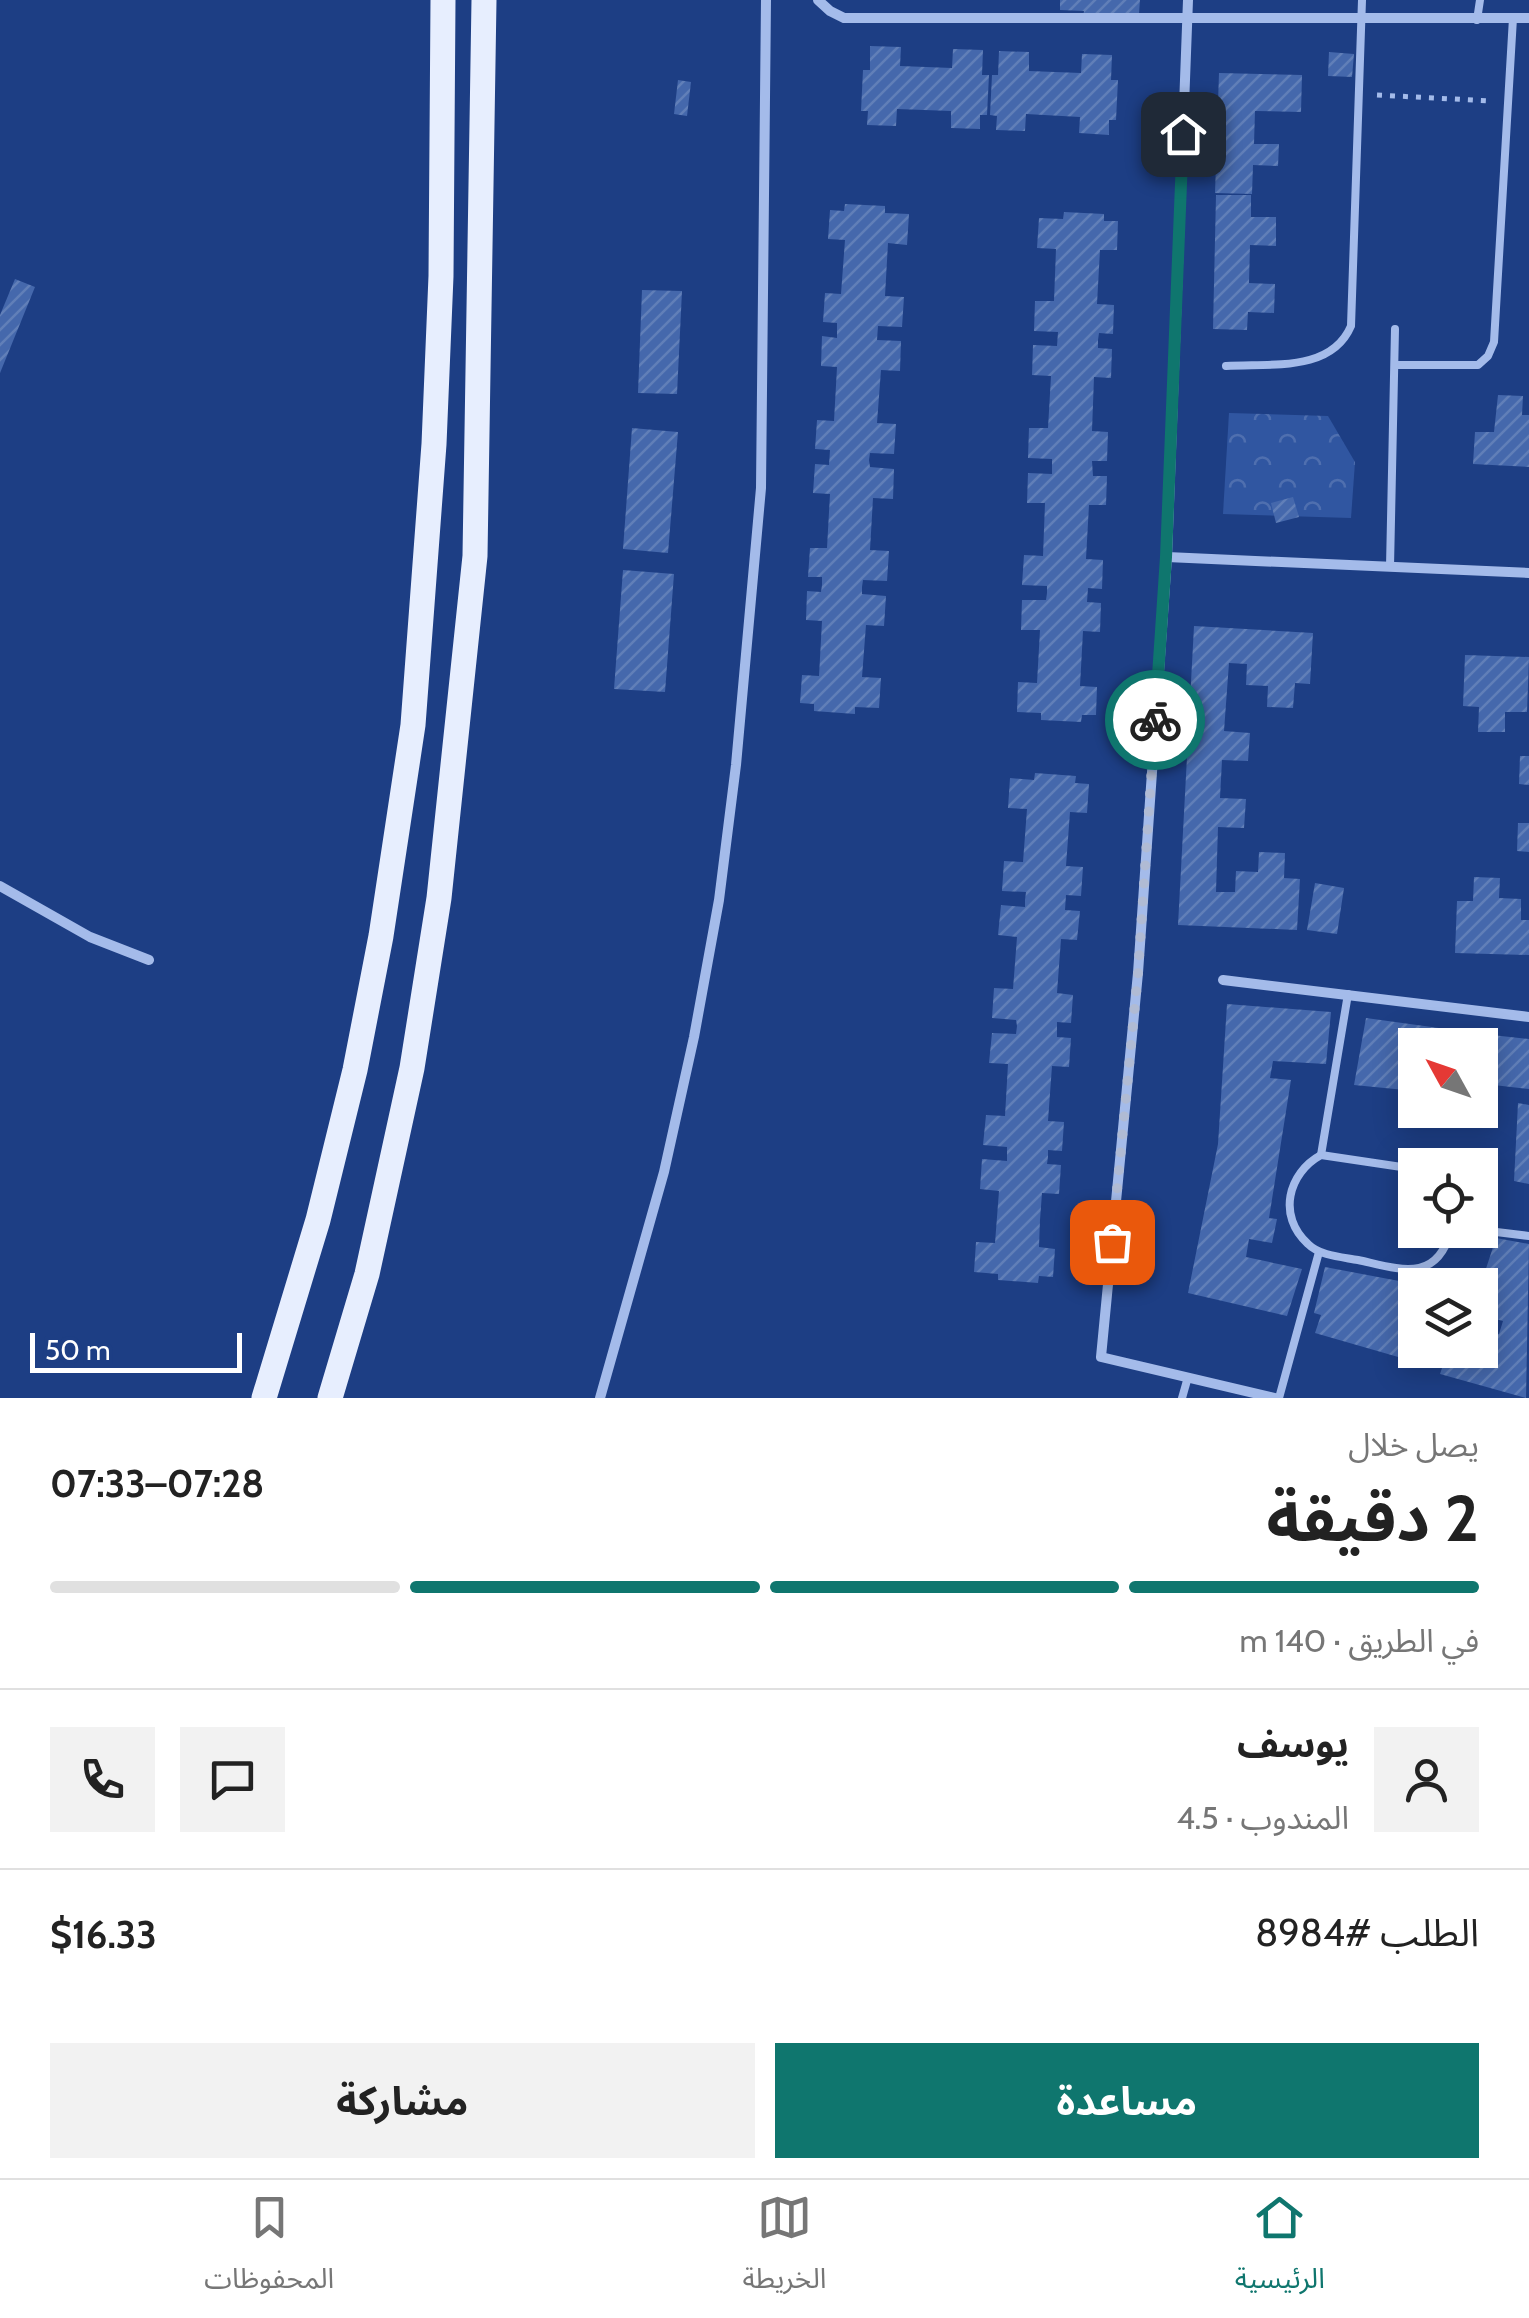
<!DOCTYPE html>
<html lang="ar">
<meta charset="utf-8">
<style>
:root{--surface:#fff;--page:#f2f2f2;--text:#222;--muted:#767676;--line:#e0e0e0;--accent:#0f766e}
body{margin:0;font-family:Cabin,"Noto Sans Arabic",sans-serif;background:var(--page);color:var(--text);direction:rtl;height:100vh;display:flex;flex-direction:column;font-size:38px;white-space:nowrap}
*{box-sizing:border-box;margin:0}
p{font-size:32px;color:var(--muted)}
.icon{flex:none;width:55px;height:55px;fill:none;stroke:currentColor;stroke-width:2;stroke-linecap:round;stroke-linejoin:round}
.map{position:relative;height:1398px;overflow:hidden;direction:ltr}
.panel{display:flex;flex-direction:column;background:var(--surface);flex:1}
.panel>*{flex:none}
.needle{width:65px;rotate:310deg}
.controls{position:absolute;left:1398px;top:1028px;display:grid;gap:20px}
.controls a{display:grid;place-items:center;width:100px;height:100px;border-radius:0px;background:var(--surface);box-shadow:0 5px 25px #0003;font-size:50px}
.scale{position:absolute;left:30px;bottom:25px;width:212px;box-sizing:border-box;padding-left:10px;border:5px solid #fff;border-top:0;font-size:28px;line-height:35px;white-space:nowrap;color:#fff;-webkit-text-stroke:8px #1d3e84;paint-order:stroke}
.pin{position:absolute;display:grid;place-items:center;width:85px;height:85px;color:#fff;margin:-42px;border-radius:20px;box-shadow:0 5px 15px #0006}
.courier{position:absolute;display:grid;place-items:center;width:100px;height:100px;margin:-50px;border:8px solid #0f766e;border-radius:50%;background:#fff;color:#222;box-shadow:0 2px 12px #0007}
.overview em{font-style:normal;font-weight:700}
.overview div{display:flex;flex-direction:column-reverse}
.overview{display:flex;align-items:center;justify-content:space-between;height:170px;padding:0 50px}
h1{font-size:65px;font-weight:700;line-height:75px}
.bar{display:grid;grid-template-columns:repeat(4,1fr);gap:15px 10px;align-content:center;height:120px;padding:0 50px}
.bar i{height:12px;border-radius:8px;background:var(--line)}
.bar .on{background:var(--accent)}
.bar p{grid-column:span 4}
.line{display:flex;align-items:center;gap:25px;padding:0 50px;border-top:2px solid var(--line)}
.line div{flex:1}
.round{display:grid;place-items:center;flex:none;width:105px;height:105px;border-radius:0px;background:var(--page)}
.cta{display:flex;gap:20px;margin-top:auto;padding:20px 50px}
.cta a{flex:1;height:115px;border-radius:0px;background:var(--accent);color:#fff;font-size:40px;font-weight:700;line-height:115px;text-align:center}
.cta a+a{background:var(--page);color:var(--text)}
.tabs{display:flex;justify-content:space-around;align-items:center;height:140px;border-top:2px solid var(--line);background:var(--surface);font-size:28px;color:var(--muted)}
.tabs a{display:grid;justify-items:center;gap:5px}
.tabs .on{color:var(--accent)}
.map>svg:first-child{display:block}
.forest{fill:url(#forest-crowns)}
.building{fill:url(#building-hatch)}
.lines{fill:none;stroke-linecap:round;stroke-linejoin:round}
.path{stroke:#a4bbea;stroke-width:5;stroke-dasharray:5 8;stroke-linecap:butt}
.lane{stroke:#a4bbea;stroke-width:8}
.street{stroke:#a4bbea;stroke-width:10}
.primary{stroke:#e7eefe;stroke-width:25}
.done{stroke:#b0bbd4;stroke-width:10;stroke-dasharray:0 18}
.route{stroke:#0f766e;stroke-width:12}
</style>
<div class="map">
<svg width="1529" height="1398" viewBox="0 0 1529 1398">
<defs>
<pattern id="forest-crowns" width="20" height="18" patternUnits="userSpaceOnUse" patternTransform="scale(2.5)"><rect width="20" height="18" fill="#3056a1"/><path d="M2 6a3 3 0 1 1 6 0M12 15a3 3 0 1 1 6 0" fill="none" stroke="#4f6faf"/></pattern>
<pattern id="building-hatch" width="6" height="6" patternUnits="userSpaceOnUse" patternTransform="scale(2.5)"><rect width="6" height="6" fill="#4568ac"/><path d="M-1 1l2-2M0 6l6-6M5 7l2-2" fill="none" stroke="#617fb8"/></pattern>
</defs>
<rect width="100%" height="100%" fill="#1d3e84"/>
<path class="forest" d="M 1229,413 L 1328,416 L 1355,462 L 1351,518 L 1223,514 Z"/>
<g class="building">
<path d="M 1060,0 L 1140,0 L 1139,14 L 1083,18 L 1084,11 L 1060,10 Z"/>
<path d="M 870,46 L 901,47 L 900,66 L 952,68 L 953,49 L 983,50 L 982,75 L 989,75 L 987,115 L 980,115 L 980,129 L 951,128 L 951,111 L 897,109 L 896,126 L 867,125 L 868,111 L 861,111 L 863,70 L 870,70 Z"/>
<path d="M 999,51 L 1029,52 L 1029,71 L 1081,73 L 1082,54 L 1112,55 L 1111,80 L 1118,80 L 1116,120 L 1109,120 L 1109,135 L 1079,133 L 1080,117 L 1026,114 L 1025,131 L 996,130 L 997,116 L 990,115 L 992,75 L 998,75 Z"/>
<path d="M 1329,52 L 1354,54 L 1352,77 L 1328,76 Z"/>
<path d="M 1219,73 L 1302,75 L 1301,112 L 1255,111 L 1254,144 L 1279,144 L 1278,166 L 1253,165 L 1252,194 L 1215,193 Z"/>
<path d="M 678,80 L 691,82 L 687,116 L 674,114 Z"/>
<path d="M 1216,195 L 1251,195 L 1251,217 L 1276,217 L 1276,246 L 1250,245 L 1249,283 L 1275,284 L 1274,313 L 1248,312 L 1247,330 L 1213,329 Z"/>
<path d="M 845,204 L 885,206 L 885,213 L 909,214 L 907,245 L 888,243 L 885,296 L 904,297 L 902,327 L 878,326 L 877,340 L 901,341 L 900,371 L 881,370 L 877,423 L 896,424 L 894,454 L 870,453 L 869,460 L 870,467 L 894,469 L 893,499 L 873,498 L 870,550 L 889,551 L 887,581 L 863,580 L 862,587 L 862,594 L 886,596 L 884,626 L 866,625 L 862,677 L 881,678 L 879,708 L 855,707 L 855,714 L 814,711 L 814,704 L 800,703 L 802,675 L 819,676 L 822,621 L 806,620 L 807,591 L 821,592 L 822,585 L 822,577 L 808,577 L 810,548 L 827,548 L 830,494 L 813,493 L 815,464 L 829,465 L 830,450 L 815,449 L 817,420 L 834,421 L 837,367 L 821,366 L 822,336 L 837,338 L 837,323 L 823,322 L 825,293 L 841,294 L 845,240 L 828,239 L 830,210 L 844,211 Z"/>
<path d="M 1064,212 L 1104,214 L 1104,221 L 1118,221 L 1117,250 L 1100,250 L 1097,304 L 1114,305 L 1113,334 L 1099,333 L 1098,340 L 1098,348 L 1112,349 L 1111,378 L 1094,377 L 1092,431 L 1108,432 L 1107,461 L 1092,461 L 1093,476 L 1107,476 L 1106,505 L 1089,505 L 1086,559 L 1103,560 L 1102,589 L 1088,588 L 1087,602 L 1101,603 L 1100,632 L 1083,631 L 1080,686 L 1097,687 L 1096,715 L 1082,715 L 1081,722 L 1041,720 L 1041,713 L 1017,712 L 1018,682 L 1037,683 L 1040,630 L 1021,630 L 1022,600 L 1046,600 L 1047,593 L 1047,586 L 1022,585 L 1024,555 L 1043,556 L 1045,503 L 1027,503 L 1028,473 L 1052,474 L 1052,459 L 1028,458 L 1029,428 L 1048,428 L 1051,376 L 1032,375 L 1033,345 L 1057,346 L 1058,332 L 1034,331 L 1035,301 L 1054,301 L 1056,249 L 1037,248 L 1039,218 L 1063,219 Z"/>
<path d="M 15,279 L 35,287 L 0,373 L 0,315 Z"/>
<path d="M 642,290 L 682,291 L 677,394 L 638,393 Z"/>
<path d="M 1498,395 L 1523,396 L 1522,415 L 1529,415 L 1529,467 L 1473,464 L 1475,432 L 1494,432 Z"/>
<path d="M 632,428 L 678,432 L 668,553 L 623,549 Z"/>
<path d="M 1293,497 L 1299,517 L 1276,523 L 1271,503 Z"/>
<path d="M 623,570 L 674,574 L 665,692 L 614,689 Z"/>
<path d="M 1194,626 L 1313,633 L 1310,684 L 1295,683 L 1293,708 L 1267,707 L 1268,686 L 1246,685 L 1247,664 L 1229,663 L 1224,731 L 1250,733 L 1248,761 L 1222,760 L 1220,798 L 1246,799 L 1244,828 L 1218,827 L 1216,892 L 1235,892 L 1236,871 L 1258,872 L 1259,852 L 1285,853 L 1284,878 L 1300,879 L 1297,930 L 1178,925 Z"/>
<path d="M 1465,655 L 1529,657 L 1527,712 L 1505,712 L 1505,732 L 1478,732 L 1479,707 L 1463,706 Z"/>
<path d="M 1520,756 L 1529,756 L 1529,785 L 1519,784 Z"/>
<path d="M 1035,773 L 1076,776 L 1075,783 L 1089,784 L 1087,813 L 1070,812 L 1066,866 L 1083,867 L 1081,896 L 1066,895 L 1065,910 L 1080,911 L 1077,940 L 1061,939 L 1057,993 L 1073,995 L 1071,1023 L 1057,1022 L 1057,1037 L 1071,1038 L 1069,1067 L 1052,1066 L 1048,1121 L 1064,1122 L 1062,1151 L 1048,1150 L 1048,1157 L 1047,1164 L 1061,1165 L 1059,1194 L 1042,1193 L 1040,1220 L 1039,1247 L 1055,1249 L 1053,1277 L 1039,1276 L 1038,1283 L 998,1280 L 998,1274 L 974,1272 L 976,1242 L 995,1243 L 999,1191 L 980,1189 L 982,1159 L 1007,1161 L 1007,1147 L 983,1145 L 986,1115 L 1005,1116 L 1008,1064 L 989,1063 L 992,1033 L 1016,1034 L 1017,1026 L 1016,1020 L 992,1018 L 994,988 L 1013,989 L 1017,937 L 998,935 L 1001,905 L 1025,907 L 1025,900 L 1026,892 L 1002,891 L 1004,861 L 1023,862 L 1027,809 L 1008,808 L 1010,778 L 1034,780 Z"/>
<path d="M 1518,823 L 1529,823 L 1529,852 L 1517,851 Z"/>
<path d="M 1474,877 L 1500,878 L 1499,898 L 1521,899 L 1521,920 L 1529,920 L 1529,955 L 1455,953 L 1457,901 L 1473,901 Z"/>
<path d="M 1315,883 L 1344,888 L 1337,934 L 1307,930 Z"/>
<path d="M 1227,1004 L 1331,1012 L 1326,1064 L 1273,1061 L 1270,1078 L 1291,1080 L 1269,1218 L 1277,1219 L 1272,1243 L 1249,1239 L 1246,1257 L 1302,1269 L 1287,1316 L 1188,1293 L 1218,1144 Z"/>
<path d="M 1366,1018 L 1490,1035 L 1482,1093 L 1480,1045 L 1415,1045 L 1415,1091 L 1354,1085 Z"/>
<path d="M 1492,1035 L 1529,1039 L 1529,1089 L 1485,1084 Z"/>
<path d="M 1518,1103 L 1529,1105 L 1529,1184 L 1514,1181 Z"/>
<path d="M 1496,1238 L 1529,1244 L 1526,1398 L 1440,1374 L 1443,1365 L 1422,1351 L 1419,1363 L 1315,1333 L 1321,1315 L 1314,1313 L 1325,1267 L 1415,1284 L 1415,1350 L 1480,1350 L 1480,1329 L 1499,1334 L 1503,1321 L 1480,1315 L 1480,1287 Z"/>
</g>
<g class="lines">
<path class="path" d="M 1377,95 L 1491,101"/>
<g class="lane">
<path d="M 1477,20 L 1480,0"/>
<path d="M 1395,365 L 1478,365 L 1488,356 L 1494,342 L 1513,18"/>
<path d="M 1226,366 C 1269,363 1331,373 1351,326 L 1362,0"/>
<path d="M 1390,567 L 1395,329"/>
<path d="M 1321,1155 L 1348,994"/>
<path d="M 1415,1169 L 1321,1155 C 1288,1173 1277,1216 1308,1244 C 1320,1256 1342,1257 1358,1260 C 1399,1269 1437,1284 1451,1230"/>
<path d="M 1480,1230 L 1529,1236"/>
<path d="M 1182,1398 L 1188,1377"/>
<path d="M 1279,1398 L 1319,1252"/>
</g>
<g class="street">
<path d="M 818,0 L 830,11 L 844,18 L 1529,18"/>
<path d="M 1188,0 L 1167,557 L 1138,973 L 1101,1357 L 1275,1398"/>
<path d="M 1167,557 L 1529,573"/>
<path d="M 0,886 L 90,937 L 149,960"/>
<path d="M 1223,980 L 1529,1017"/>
<path d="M 600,1398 L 664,1172 L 694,1037 L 719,900 L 736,765 L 761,488 L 766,0"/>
</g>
<g class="primary">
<path d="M 264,1398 L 318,1220 L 355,1070 L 381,936 L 413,725 L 434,444 L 441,276 L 443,0"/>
<path d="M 330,1398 L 367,1274 L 412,1068 L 439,898 L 475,556 L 484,0"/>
</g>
</g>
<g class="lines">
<path class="done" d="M 1112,1242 L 1138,973 L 1155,720"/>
<path class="route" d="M 1155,720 L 1166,557 L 1183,134"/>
</g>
</svg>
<div class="controls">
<a><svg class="needle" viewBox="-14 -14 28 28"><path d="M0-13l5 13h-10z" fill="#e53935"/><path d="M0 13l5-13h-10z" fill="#767676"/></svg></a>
<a><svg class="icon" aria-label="locate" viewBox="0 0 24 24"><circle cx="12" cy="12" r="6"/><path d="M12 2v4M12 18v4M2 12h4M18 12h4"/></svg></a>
<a><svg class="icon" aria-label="layers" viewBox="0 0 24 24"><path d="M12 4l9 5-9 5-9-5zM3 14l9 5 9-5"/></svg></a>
</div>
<div class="scale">50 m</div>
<div class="pin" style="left:1112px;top:1242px;background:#ea580c"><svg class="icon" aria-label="bag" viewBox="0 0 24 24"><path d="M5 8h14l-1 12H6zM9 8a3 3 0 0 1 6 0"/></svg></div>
<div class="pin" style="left:1183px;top:134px;background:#1f2937"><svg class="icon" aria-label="home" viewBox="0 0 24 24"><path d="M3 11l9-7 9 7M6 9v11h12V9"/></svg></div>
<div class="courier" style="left:1155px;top:720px"><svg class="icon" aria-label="bike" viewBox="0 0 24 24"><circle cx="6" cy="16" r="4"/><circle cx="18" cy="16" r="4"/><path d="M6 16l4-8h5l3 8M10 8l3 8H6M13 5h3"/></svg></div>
</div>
<section class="panel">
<div class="overview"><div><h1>2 دقيقة</h1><p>يصل خلال</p></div><em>07:28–07:33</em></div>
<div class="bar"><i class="on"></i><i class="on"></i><i class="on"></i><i></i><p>في الطريق · 140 m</p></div>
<div class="line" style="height:180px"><a class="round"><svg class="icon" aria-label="person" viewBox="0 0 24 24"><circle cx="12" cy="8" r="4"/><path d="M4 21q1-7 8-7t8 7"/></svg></a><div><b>يوسف</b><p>المندوب · 4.5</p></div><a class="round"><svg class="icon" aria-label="chat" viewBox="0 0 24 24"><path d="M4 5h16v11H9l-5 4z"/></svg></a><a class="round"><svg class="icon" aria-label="phone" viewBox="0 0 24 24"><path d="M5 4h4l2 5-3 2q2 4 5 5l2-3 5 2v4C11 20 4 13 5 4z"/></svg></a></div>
<div class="line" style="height:130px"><div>الطلب #8984</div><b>$16.33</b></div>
<div class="cta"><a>مساعدة</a><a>مشاركة</a></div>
</section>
<nav class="tabs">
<a class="on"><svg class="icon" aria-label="home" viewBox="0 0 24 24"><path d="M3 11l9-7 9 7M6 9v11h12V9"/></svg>الرئيسية</a>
<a><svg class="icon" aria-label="map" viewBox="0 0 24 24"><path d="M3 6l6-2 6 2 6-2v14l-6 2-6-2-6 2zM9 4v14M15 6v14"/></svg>الخريطة</a>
<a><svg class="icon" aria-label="saved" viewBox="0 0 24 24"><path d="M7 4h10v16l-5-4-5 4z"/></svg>المحفوظات</a>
</nav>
